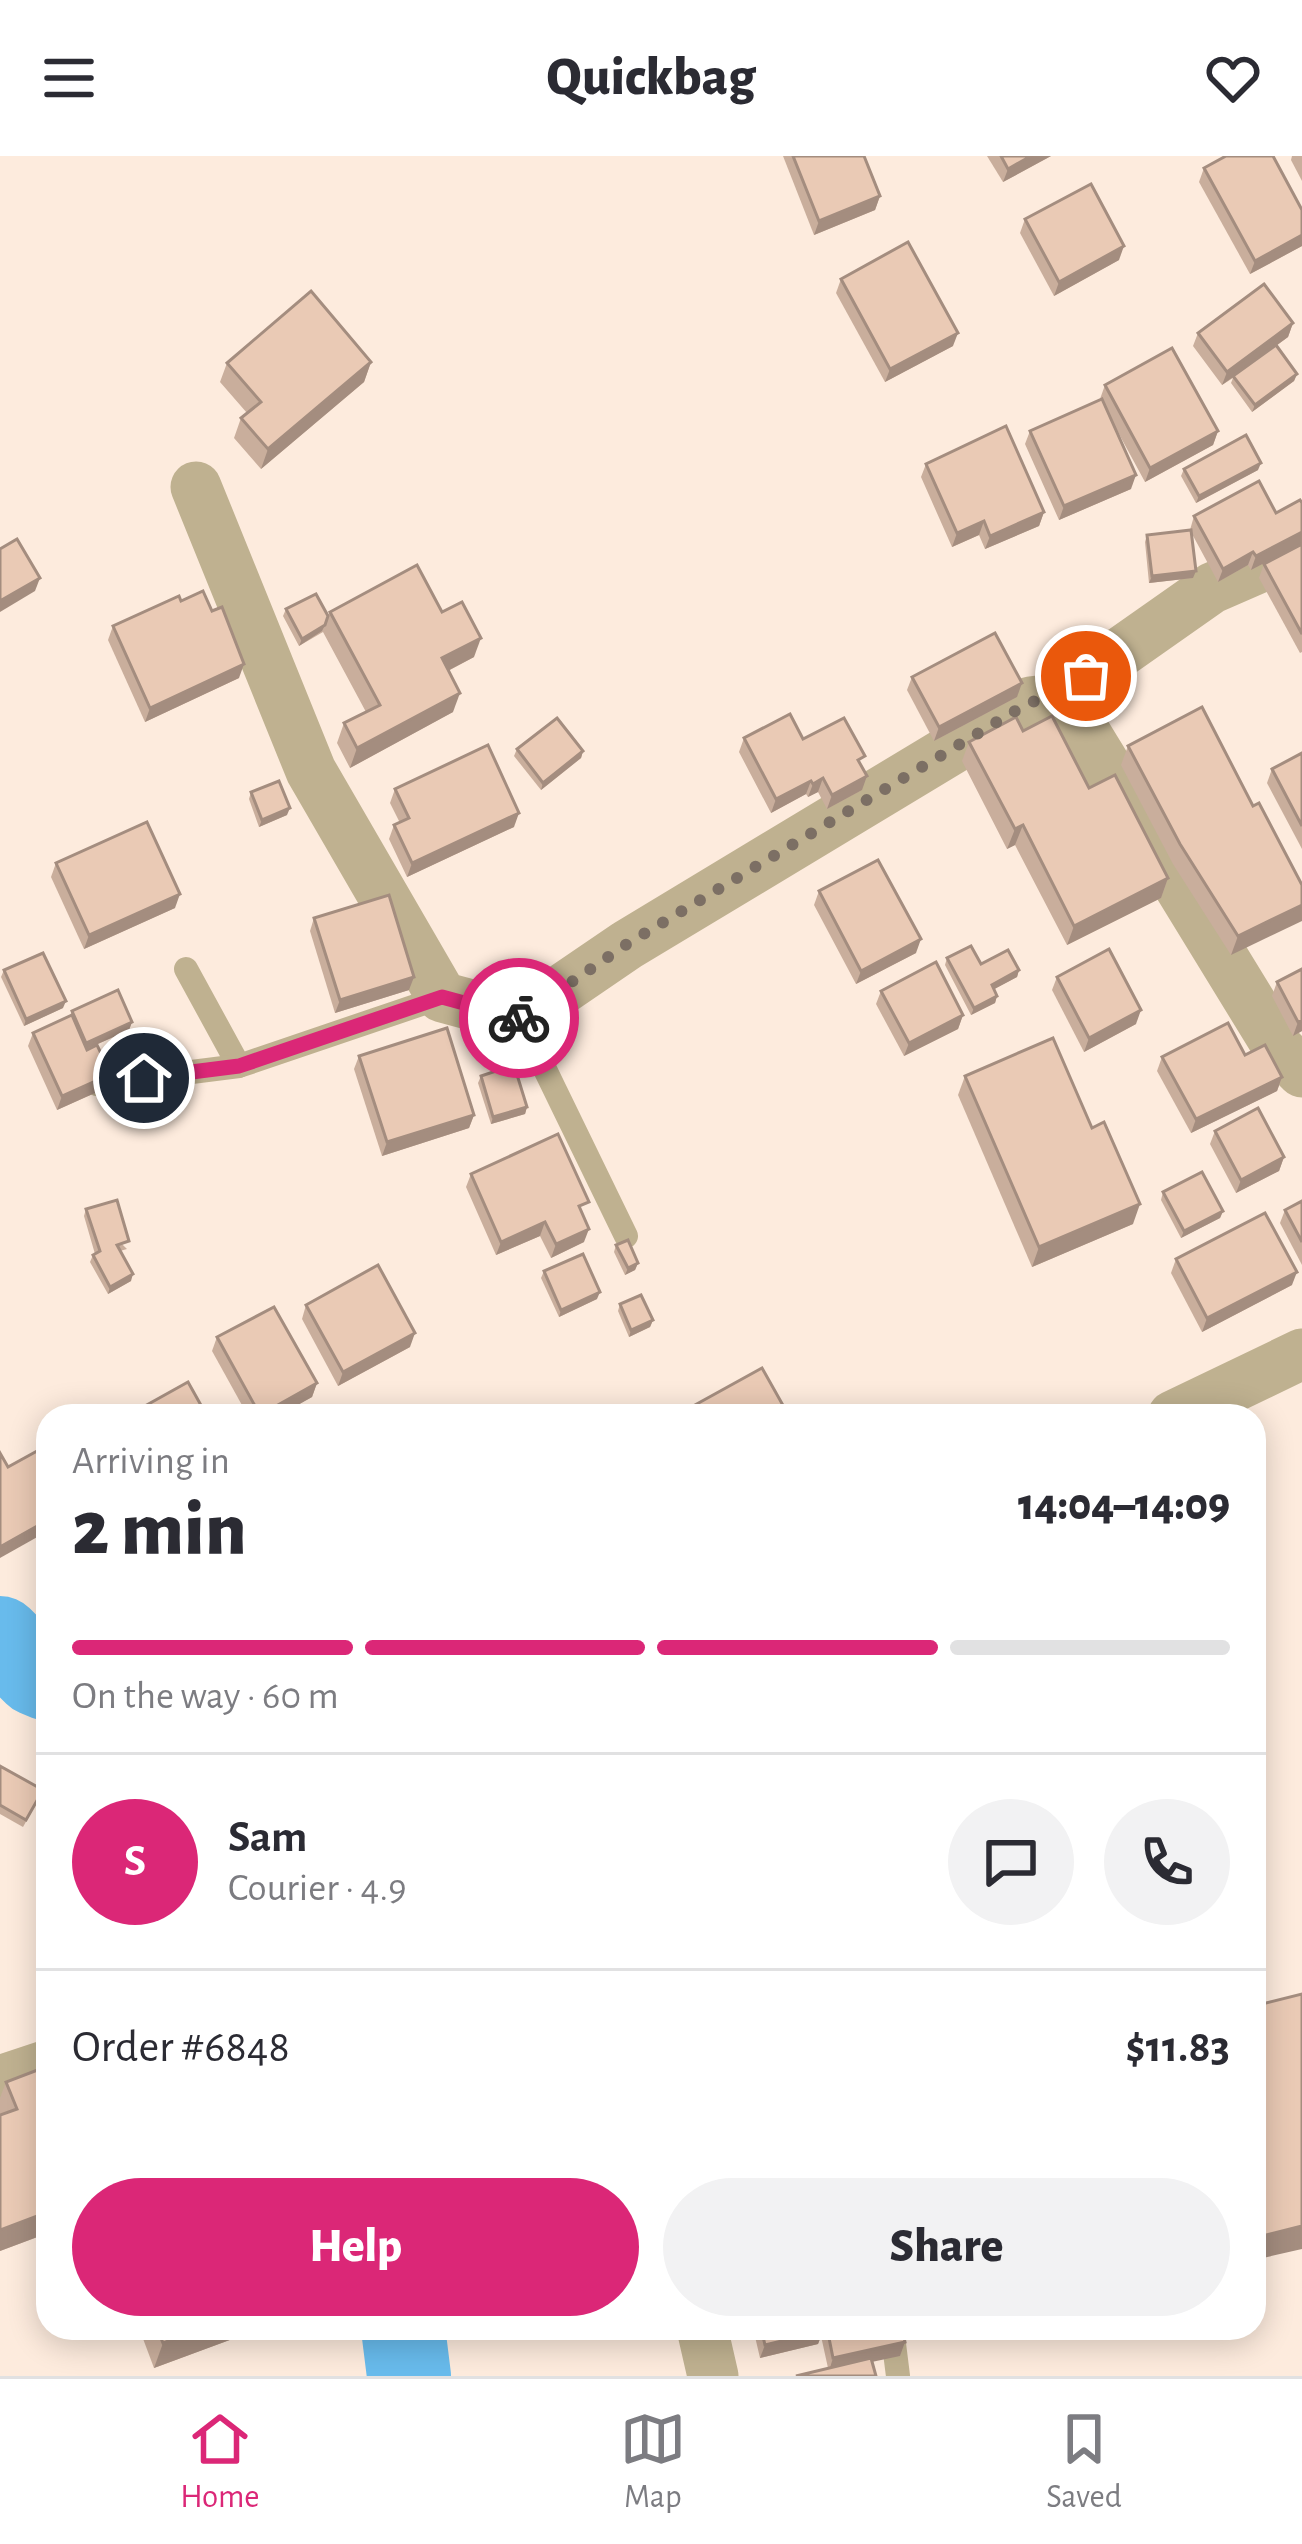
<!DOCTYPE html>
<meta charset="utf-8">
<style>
:root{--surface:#fff;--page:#f2f2f3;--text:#2b2b33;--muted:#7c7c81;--line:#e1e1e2;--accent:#db2777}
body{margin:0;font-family:"Alegreya Sans",sans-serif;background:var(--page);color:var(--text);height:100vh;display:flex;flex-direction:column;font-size:45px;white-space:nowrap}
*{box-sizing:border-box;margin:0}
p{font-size:39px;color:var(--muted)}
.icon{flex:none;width:66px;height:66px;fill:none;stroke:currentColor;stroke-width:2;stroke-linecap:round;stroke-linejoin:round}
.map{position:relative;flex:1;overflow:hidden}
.sheet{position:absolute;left:36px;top:1248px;width:1230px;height:936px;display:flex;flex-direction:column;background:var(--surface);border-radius:36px;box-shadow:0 6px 30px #0003}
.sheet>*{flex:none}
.pin{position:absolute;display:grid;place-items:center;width:102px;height:102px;color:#fff;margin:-51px;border:6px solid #fff;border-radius:50%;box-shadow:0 3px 12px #0007}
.courier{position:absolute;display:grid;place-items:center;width:120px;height:120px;margin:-60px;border:9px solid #db2777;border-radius:50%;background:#fff;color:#222;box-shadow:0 3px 15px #0007}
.headline em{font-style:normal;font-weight:800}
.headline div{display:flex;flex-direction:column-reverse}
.headline{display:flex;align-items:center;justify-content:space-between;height:204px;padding:0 36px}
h1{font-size:78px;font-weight:800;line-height:90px}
.bar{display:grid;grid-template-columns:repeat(4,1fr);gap:18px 12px;align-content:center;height:144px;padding:0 36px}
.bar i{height:15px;border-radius:9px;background:var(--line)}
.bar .selected{background:var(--accent)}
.bar p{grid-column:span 4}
.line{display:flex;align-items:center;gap:30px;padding:0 36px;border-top:3px solid var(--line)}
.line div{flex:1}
.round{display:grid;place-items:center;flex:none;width:126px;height:126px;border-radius:63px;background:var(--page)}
.button{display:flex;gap:24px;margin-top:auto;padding:24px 36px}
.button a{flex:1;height:138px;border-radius:72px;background:var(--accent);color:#fff;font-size:48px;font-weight:800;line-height:138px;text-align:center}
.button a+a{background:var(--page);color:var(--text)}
header{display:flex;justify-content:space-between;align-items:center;height:156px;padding:0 36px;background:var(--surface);font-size:54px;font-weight:800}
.tab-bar{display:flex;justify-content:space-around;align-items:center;height:168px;border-top:3px solid var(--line);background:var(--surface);font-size:33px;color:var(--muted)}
.tab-bar a{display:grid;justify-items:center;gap:6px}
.tab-bar .selected{color:var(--accent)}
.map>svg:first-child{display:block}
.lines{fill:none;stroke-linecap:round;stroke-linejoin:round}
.river{stroke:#68bbec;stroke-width:84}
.service{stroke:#bfb190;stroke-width:24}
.minor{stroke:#bfb190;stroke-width:51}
.wall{fill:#c9ae9c}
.shaded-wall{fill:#a48d7f}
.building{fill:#eacab5;stroke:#a48d7f;stroke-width:3}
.done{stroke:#7c6f64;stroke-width:12;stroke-dasharray:0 21.6}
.route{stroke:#db2777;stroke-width:15}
</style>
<header><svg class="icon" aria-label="menu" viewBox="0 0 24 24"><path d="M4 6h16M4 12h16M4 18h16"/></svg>Quickbag<svg class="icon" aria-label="heart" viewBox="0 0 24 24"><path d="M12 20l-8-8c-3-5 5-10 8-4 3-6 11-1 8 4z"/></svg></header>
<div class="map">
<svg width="1302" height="2220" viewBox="0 0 1302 2220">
<rect width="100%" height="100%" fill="#fdebdd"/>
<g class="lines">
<g class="river">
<path d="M 0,1482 L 36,1518 L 48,1523"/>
<path d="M 403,2172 L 409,2220"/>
</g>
<g class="service">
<path d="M 186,813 L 239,910 L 442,841"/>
<path d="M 520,862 L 626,1080"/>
<path d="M 97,928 L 239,910"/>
<path d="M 892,2172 L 898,2220"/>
</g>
<g class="minor">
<path d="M 196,331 L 311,615 L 442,841 L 520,862 L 627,789 L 1030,546 L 1054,543 L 1075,560 L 1279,893 L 1302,916"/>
<path d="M 1054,543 L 1212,432 L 1302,393"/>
<path d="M 1173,1260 L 1302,1198"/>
<path d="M 0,1925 L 48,1909"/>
<path d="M 702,2172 L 713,2220"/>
</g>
</g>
<g class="wall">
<path d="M 783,0 L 864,0 L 880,40 L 875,54 L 814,79 Z"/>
<path d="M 987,0 L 1051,0 L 1003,26 Z"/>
<path d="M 1292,0 L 1302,0 L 1302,25 L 1291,4 Z"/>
<path d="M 1204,12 L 1302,54 L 1302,90 L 1250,118 L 1199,26 Z"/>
<path d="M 1025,63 L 1119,104 L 1054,140 L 1020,77 Z"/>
<path d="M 841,123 L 953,190 L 885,226 L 836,137 Z"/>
<path d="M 1293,167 L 1288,181 L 1276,190 L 1297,218 L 1294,225 L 1252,256 L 1231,227 L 1233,222 L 1222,229 L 1193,190 L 1198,177 Z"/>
<path d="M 371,206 L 364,226 L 261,313 L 234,282 L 241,262 L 247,257 L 220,226 L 227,207 Z"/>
<path d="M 1105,229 L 1218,275 L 1213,289 L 1145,326 L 1113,267 L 1131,333 L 1059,364 L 1025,288 L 1030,275 L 1100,243 Z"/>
<path d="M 926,308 L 1044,356 L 1039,370 L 985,393 L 979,379 L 952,391 L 921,321 Z"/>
<path d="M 1184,313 L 1258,314 L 1196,347 L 1181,320 Z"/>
<path d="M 1302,347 L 1302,387 L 1251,414 L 1248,409 L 1218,426 L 1191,376 L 1193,422 L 1149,427 L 1145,386 L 1147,379 L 1190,374 L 1194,360 L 1276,357 Z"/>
<path d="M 1302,388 L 1302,496 L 1300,497 L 1259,422 L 1264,408 Z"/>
<path d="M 181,445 L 239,522 L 145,566 L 108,484 L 113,470 Z"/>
<path d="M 286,453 L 328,460 L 330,456 L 442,456 L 474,501 L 448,515 L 453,556 L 350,612 L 337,587 L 344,567 L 366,556 L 323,476 L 299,490 L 283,460 Z"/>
<path d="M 912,521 L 1017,541 L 934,585 L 907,534 Z"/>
<path d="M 1023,575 L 1089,632 L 1168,722 L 1161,742 L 1067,789 L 1015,689 L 1007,693 L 962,605 L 969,586 Z"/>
<path d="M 744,582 L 803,583 L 861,610 L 862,634 L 827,653 L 818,636 L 808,641 L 806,638 L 771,657 L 739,596 Z"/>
<path d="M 1128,590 L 1302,729 L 1231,799 L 1173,708 L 1121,609 Z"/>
<path d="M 517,593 L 583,595 L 581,602 L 541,634 L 514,600 Z"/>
<path d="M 1302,597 L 1302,693 L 1267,627 L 1272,613 Z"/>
<path d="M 395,633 L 514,671 L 407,721 L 389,683 L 394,669 L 400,667 L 390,647 Z"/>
<path d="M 251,636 L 287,659 L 259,671 L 249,643 Z"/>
<path d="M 56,707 L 175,752 L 84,793 L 51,721 Z"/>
<path d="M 819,735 L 916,797 L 856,828 L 814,749 Z"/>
<path d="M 314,762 L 409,834 L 335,857 L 310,775 Z"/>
<path d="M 947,802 L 981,808 L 1019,814 L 1017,821 L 994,833 L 997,840 L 995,847 L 971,859 L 945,809 Z"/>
<path d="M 1302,813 L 1302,875 L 1293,880 L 1272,840 L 1277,826 Z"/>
<path d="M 4,814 L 63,852 L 24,870 L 1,821 Z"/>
<path d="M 1057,821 L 1136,868 L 1084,896 L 1052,834 Z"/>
<path d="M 881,835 L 963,859 L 958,873 L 904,900 L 876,848 Z"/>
<path d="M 72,855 L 132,866 L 129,874 L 87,893 L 111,918 L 106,932 L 57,954 L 28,890 L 33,877 L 70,860 Z"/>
<path d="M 1245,899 L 1282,921 L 1277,935 L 1191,977 L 1157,915 L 1162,901 Z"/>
<path d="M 359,900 L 474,959 L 469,972 L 382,1000 L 354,913 Z"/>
<path d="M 481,920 L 527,951 L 525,958 L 491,968 L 478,927 Z"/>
<path d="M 965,920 L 1133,1068 L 1032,1111 L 958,939 Z"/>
<path d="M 1215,975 L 1284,1001 L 1279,1015 L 1236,1037 L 1210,988 Z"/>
<path d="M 471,1018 L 583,1060 L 584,1086 L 551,1102 L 540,1080 L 496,1099 L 466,1031 Z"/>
<path d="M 1163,1036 L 1223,1055 L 1220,1062 L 1181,1082 L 1161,1044 Z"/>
<path d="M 1302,1045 L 1302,1109 L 1280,1067 L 1285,1054 Z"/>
<path d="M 86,1053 L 127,1093 L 120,1095 L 131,1125 L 108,1138 L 90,1106 L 93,1099 L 95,1098 L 84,1060 Z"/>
<path d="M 616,1089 L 638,1107 L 635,1114 L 625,1119 L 614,1096 Z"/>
<path d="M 1176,1103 L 1292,1129 L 1202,1176 L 1171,1117 Z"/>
<path d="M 544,1115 L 597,1143 L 559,1161 L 541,1122 Z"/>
<path d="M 620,1148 L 653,1164 L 650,1171 L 629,1181 L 618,1155 Z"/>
<path d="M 306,1149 L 410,1191 L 338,1230 L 302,1163 Z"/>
<path d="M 217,1181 L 317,1227 L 312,1241 L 278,1260 L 248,1260 L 212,1195 Z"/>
<path d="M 0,1610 L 40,1641 L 23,1671 L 0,1658 Z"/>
<path d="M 48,1910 L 48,2077 L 0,2095 L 0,1942 L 6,1926 Z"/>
<path d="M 139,2172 L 262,2172 L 154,2212 Z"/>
<path d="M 753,2172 L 823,2172 L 823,2175 L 824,2172 L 902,2172 L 905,2186 L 900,2200 L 828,2212 L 821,2180 L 818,2188 L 760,2202 Z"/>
</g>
<g class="shaded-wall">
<path d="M 1031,0 L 1051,0 L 1003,26 L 1008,13 Z"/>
<path d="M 880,40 L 875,54 L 814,79 L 819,65 Z"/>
<path d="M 1302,79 L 1302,90 L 1250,118 L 1255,105 Z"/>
<path d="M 1124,90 L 1119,104 L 1054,140 L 1059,126 Z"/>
<path d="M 1293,167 L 1288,181 L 1222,229 L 1227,216 Z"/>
<path d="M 958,177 L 953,190 L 885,226 L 890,213 Z"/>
<path d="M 371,206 L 364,226 L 261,313 L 268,293 Z"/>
<path d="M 1297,218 L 1294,225 L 1252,256 L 1255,249 Z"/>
<path d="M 1218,275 L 1213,289 L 1145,326 L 1150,312 Z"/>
<path d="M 1261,307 L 1258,314 L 1196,347 L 1199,340 Z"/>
<path d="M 1136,319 L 1131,333 L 1059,364 L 1064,350 Z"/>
<path d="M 1044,356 L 1039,370 L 985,393 L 990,380 Z"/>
<path d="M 984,365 L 979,379 L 952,391 L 957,377 Z"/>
<path d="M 1302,376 L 1302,387 L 1251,414 L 1256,400 Z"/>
<path d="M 1253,396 L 1248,409 L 1218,426 L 1223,413 Z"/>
<path d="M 1196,415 L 1193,422 L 1149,427 L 1152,420 Z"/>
<path d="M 40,422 L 35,435 L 0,456 L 0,445 Z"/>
<path d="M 325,469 L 322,475 L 299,490 L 302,483 Z"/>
<path d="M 481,482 L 474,501 L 434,522 L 442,502 Z"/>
<path d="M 244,508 L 239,522 L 145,566 L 150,552 Z"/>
<path d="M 1022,527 L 1017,541 L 934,585 L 939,571 Z"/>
<path d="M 460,537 L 453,556 L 350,612 L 357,592 Z"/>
<path d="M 583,595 L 581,602 L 541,634 L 543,627 Z"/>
<path d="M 867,620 L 862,634 L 827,653 L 832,639 Z"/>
<path d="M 823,622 L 818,636 L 808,641 L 813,628 Z"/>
<path d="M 811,625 L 806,638 L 771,657 L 776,643 Z"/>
<path d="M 290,652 L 287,659 L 259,671 L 262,664 Z"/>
<path d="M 519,657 L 514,671 L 407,721 L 412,707 Z"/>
<path d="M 1023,669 L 1015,689 L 1007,693 L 1015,673 Z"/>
<path d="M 1168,722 L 1161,742 L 1067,789 L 1074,770 Z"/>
<path d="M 180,738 L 175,752 L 84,793 L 89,779 Z"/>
<path d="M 1302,749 L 1302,765 L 1231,799 L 1238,780 Z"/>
<path d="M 921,783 L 916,797 L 856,828 L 861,815 Z"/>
<path d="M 1019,814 L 1017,821 L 989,836 L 992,829 Z"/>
<path d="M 414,821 L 409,834 L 335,857 L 340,844 Z"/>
<path d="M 997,840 L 995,847 L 971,859 L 974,852 Z"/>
<path d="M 66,845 L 63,852 L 24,870 L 26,863 Z"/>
<path d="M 1141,854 L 1136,868 L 1084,896 L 1089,882 Z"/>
<path d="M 963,859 L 958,873 L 904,900 L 909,887 Z"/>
<path d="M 1302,864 L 1302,875 L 1293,880 L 1298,866 Z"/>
<path d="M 132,866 L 129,874 L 84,894 L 86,887 Z"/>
<path d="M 111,918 L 106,932 L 57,954 L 62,940 Z"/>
<path d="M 1282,921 L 1277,935 L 1191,977 L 1196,963 Z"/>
<path d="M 527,951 L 525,958 L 491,968 L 493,961 Z"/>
<path d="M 474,959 L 469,972 L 382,1000 L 387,986 Z"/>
<path d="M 1284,1001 L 1279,1015 L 1236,1037 L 1241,1024 Z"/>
<path d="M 1140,1048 L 1133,1068 L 1032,1111 L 1039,1091 Z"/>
<path d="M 1223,1055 L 1220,1062 L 1181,1082 L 1184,1075 Z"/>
<path d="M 545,1066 L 540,1080 L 496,1099 L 501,1086 Z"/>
<path d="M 589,1073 L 584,1086 L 551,1102 L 556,1088 Z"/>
<path d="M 638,1107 L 635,1114 L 625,1119 L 628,1112 Z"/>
<path d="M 1297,1116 L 1292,1129 L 1202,1176 L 1207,1162 Z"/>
<path d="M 133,1118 L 131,1125 L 108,1138 L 110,1131 Z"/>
<path d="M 600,1136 L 597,1143 L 559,1161 L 561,1154 Z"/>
<path d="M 653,1164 L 650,1171 L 629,1181 L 631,1174 Z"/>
<path d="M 415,1177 L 410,1191 L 338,1230 L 343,1216 Z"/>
<path d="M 317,1227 L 312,1241 L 278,1260 L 260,1260 Z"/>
<path d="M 48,1364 L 48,1375 L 0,1402 L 0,1391 Z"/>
<path d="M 48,2056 L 48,2077 L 0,2095 L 0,2074 Z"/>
<path d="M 1302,2070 L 1302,2093 L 1254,2104 L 1254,2082 Z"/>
<path d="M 204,2172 L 262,2172 L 154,2212 L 163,2187 Z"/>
<path d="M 823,2175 L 818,2188 L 760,2202 L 765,2189 Z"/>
<path d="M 905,2186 L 900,2200 L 829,2215 L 833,2202 Z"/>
</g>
<g class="building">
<path d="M 793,0 L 864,0 L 880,40 L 819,65 Z"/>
<path d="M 1001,0 L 1031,0 L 1008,13 Z"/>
<path d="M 1226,0 L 1273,0 L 1302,54 L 1302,79 L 1255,105 L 1204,12 Z"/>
<path d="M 1091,28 L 1124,90 L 1059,126 L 1025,63 Z"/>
<path d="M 908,86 L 958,177 L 890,213 L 841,123 Z"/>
<path d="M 1264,128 L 1293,167 L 1227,216 L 1198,177 Z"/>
<path d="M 311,135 L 371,206 L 268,293 L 241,262 L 261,246 L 227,207 Z"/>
<path d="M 1276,189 L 1297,218 L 1255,249 L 1233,220 Z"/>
<path d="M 1172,192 L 1218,275 L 1150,312 L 1105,229 Z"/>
<path d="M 1102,243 L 1136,319 L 1064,350 L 1030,275 Z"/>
<path d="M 1006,270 L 1044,356 L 990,380 L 984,365 L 957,377 L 926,308 Z"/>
<path d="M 1246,279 L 1261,307 L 1199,340 L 1184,313 Z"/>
<path d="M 1259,325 L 1276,357 L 1300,344 L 1302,347 L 1302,376 L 1256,400 L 1253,396 L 1223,413 L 1194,360 Z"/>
<path d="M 1191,374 L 1196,415 L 1152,420 L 1147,379 Z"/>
<path d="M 17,383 L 40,422 L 0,445 L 0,393 Z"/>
<path d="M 1302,388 L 1302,478 L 1264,408 Z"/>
<path d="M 417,409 L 442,456 L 462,446 L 481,482 L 442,502 L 460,537 L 357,592 L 344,567 L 380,549 L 330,456 Z"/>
<path d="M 203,435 L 212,455 L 222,451 L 244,508 L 150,552 L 113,470 L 179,440 L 181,445 Z"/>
<path d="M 316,438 L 328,460 L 325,469 L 302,483 L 286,453 Z"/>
<path d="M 995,477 L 1022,527 L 939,571 L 912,521 Z"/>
<path d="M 1202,551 L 1253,650 L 1259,647 L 1302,729 L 1302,749 L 1238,780 L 1180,688 L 1128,590 Z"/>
<path d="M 790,558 L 803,583 L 844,562 L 865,600 L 858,604 L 867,620 L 832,639 L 823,622 L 813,628 L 811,625 L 776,643 L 744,582 Z"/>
<path d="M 1052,560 L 1089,632 L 1115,619 L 1168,722 L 1074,770 L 1023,669 L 1015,673 L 969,586 L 1016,561 L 1023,575 Z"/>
<path d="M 557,562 L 583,595 L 543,627 L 517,593 Z"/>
<path d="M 488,589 L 519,657 L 412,707 L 394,669 L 409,662 L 395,633 Z"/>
<path d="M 1302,597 L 1302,670 L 1272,613 Z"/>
<path d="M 279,625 L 290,652 L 262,664 L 251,636 Z"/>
<path d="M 147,666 L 180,738 L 89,779 L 56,707 Z"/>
<path d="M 878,704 L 921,783 L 861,815 L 819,735 Z"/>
<path d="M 389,739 L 414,821 L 340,844 L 314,762 Z"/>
<path d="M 971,790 L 981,808 L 1008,794 L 1019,814 L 992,829 L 997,840 L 974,852 L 947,802 Z"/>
<path d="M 1109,793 L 1141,854 L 1089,882 L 1057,821 Z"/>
<path d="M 43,797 L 66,845 L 26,863 L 4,814 Z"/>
<path d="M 936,806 L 963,859 L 909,887 L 881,835 Z"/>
<path d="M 1302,813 L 1302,864 L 1298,866 L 1277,826 Z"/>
<path d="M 118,834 L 132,866 L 86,887 L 72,855 Z"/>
<path d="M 72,859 L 87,894 L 97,889 L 111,918 L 62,940 L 33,877 Z"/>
<path d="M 1228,867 L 1245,899 L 1265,889 L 1282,921 L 1196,963 L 1162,901 Z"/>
<path d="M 447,872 L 474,959 L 387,986 L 359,900 Z"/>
<path d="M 1053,882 L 1092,972 L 1104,966 L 1140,1048 L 1039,1091 L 965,920 Z"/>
<path d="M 514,909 L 527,951 L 493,961 L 481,920 Z"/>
<path d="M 1258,952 L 1284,1001 L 1241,1024 L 1215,975 Z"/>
<path d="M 558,978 L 589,1046 L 579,1050 L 589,1073 L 556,1088 L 545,1066 L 501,1086 L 471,1018 Z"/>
<path d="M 1202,1016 L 1223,1055 L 1184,1075 L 1163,1036 Z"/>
<path d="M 117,1044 L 129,1085 L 117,1089 L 133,1118 L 110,1131 L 93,1099 L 100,1095 L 86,1053 Z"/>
<path d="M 1302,1045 L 1302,1086 L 1285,1054 Z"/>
<path d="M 1265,1057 L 1297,1116 L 1207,1162 L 1176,1103 Z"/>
<path d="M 628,1084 L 638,1107 L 628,1112 L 616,1089 Z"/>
<path d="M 583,1098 L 600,1136 L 561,1154 L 544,1115 Z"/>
<path d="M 378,1109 L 415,1177 L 343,1216 L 306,1149 Z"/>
<path d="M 641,1139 L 653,1164 L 631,1174 L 620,1148 Z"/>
<path d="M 274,1151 L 317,1227 L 260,1259 L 217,1181 Z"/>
<path d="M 762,1212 L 789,1260 L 675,1260 Z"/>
<path d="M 188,1226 L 207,1260 L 127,1260 Z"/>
<path d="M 48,1289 L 48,1364 L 0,1391 L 0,1297 L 8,1311 Z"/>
<path d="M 0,1610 L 43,1634 L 26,1664 L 0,1649 Z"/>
<path d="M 1302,1838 L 1302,2070 L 1254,2082 L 1254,1850 Z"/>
<path d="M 48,1910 L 48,2056 L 0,2074 L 0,1959 L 17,1953 L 6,1926 Z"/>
<path d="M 157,2172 L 204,2172 L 163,2187 Z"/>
<path d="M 761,2172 L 822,2172 L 823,2175 L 765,2189 Z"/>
<path d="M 827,2172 L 902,2172 L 905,2186 L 833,2202 Z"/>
<path d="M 871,2202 L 876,2220 L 796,2220 Z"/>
</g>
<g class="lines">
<path class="done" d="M 519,862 L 627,788 L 1030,546 L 1054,543 L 1086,520"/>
<path class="route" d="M 144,922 L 239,910 L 442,841 L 519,862"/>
</g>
</svg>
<div class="pin" style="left:1086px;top:520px;background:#ea580c"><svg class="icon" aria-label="bag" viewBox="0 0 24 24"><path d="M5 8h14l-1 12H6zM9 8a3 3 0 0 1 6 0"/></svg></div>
<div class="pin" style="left:144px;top:922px;background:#1f2937"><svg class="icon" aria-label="home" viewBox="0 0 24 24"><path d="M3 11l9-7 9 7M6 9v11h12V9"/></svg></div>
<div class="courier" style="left:519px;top:862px"><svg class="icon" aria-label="bike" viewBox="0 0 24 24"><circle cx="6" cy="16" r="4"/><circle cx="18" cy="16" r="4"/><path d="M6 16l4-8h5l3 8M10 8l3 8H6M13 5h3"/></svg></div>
<section class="sheet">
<div class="headline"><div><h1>2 min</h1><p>Arriving in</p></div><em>14:04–14:09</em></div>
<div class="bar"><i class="selected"></i><i class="selected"></i><i class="selected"></i><i></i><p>On the way · 60 m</p></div>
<div class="line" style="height:216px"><b class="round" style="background:var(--accent);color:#fff">S</b><div><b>Sam</b><p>Courier · 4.9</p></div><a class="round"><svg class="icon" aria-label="chat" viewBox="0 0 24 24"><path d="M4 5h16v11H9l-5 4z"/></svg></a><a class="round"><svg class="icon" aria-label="phone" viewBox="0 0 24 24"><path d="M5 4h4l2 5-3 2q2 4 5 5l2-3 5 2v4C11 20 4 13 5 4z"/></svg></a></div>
<div class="line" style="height:156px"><div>Order #6848</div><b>$11.83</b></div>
<div class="button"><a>Help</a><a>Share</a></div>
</section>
</div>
<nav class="tab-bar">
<a class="selected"><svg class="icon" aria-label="home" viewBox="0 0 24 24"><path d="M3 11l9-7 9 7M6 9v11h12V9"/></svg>Home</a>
<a><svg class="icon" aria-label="map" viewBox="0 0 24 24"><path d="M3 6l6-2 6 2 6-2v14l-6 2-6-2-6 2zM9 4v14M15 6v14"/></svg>Map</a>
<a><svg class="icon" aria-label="saved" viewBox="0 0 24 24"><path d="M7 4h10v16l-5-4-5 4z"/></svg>Saved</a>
</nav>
